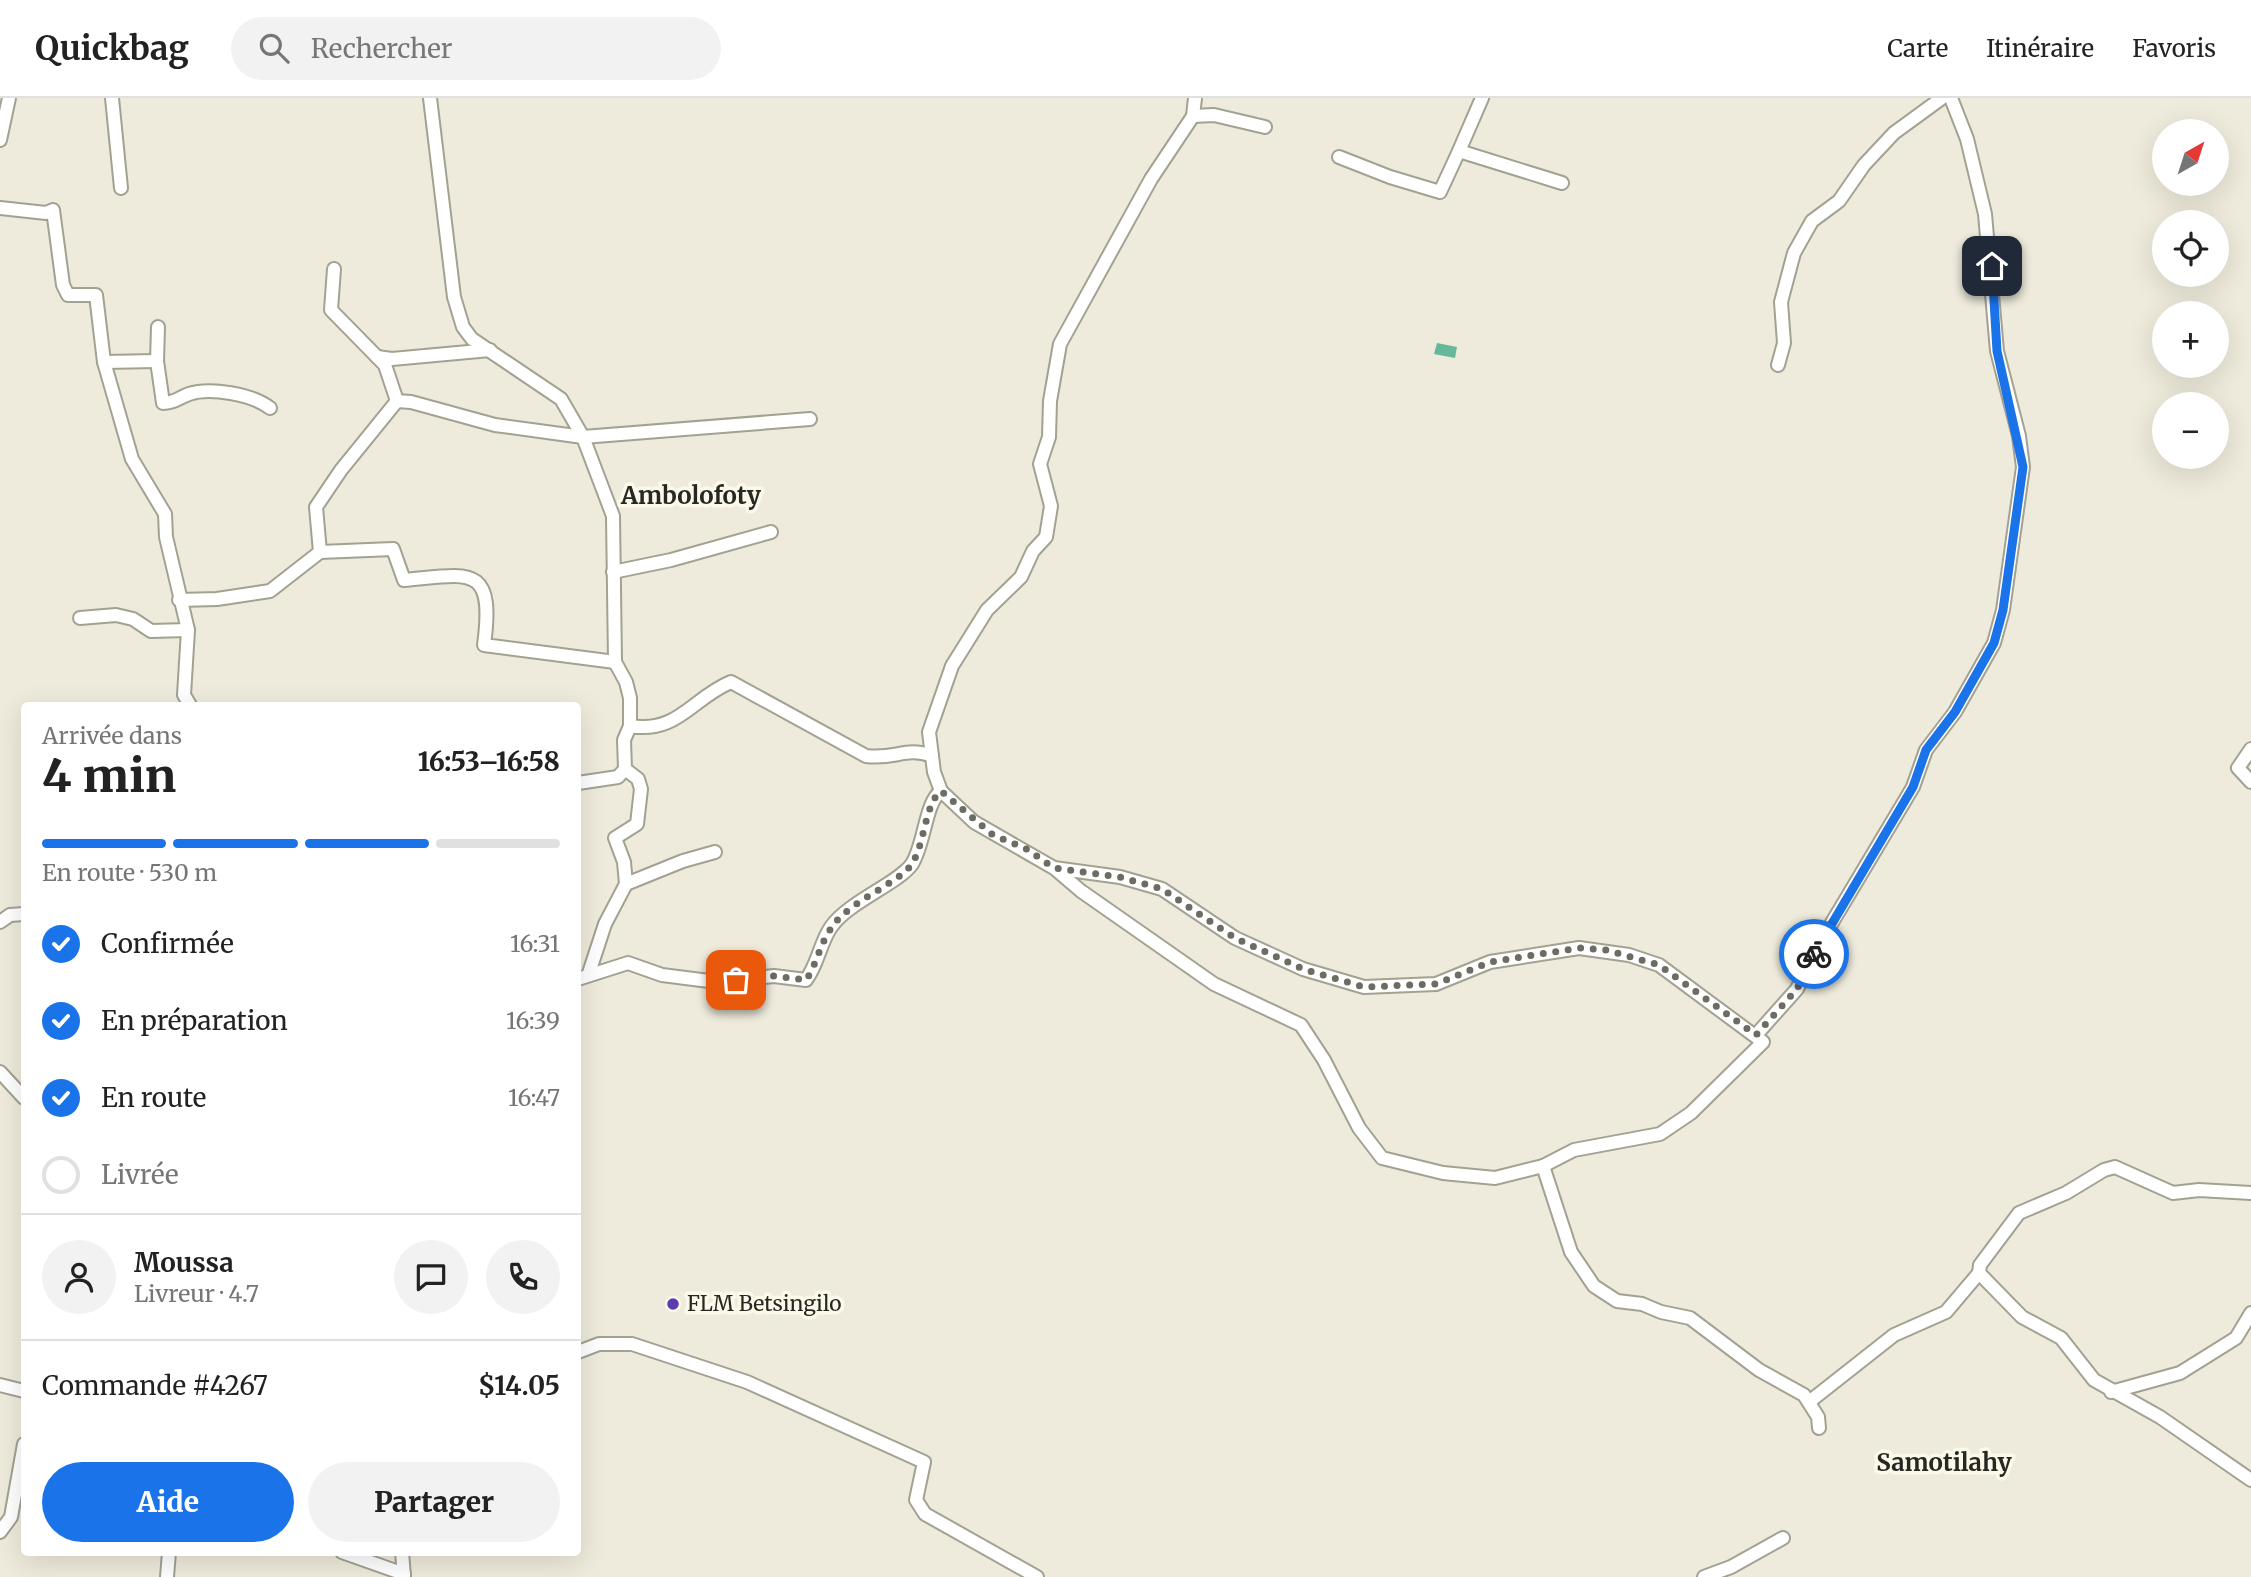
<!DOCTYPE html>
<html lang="fr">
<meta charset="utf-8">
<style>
:root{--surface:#fff;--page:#f2f2f2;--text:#222;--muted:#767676;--line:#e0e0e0;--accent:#1a73e8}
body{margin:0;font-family:Merriweather,serif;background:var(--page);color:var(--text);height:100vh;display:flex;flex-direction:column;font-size:26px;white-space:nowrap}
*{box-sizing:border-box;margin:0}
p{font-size:23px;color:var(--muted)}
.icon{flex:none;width:38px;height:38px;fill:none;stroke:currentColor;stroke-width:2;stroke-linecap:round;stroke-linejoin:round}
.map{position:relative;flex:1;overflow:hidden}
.details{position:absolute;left:21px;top:604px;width:560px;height:854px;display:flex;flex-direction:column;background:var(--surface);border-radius:7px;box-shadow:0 7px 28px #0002}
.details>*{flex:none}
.needle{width:46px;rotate:39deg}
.tools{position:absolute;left:2152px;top:21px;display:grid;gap:14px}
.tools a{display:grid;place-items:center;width:77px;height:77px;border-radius:50%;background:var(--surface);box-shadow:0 7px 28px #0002;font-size:35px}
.pin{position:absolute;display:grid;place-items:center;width:60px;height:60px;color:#fff;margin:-30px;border-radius:14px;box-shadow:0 4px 10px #0006}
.courier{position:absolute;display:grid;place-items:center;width:70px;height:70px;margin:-35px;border:5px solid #1a73e8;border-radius:50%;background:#fff;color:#222;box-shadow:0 2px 9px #0007}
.headline em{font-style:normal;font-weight:800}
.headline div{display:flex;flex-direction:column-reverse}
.headline{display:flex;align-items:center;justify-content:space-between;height:119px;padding:0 21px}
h1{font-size:46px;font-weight:800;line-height:52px}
.bar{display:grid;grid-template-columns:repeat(4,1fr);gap:10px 7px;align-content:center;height:84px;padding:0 21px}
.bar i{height:9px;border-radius:5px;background:var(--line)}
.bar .active{background:var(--accent)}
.bar p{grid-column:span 4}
.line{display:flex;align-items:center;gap:18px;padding:0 21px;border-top:2px solid var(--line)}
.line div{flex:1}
.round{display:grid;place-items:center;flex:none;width:74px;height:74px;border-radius:37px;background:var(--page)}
ol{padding:0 21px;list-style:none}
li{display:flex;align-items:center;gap:21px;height:77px}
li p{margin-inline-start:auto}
li .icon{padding:7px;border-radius:50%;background:var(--accent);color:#fff;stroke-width:4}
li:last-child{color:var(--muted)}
li i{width:38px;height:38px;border:4px solid var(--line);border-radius:50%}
.cta{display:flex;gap:14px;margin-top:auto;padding:14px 21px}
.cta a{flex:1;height:80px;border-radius:42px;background:var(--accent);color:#fff;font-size:28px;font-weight:800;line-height:80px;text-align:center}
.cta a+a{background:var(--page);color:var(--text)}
header{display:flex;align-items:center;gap:42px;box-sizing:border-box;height:98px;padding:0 35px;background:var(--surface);border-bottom:2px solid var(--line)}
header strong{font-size:33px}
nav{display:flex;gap:38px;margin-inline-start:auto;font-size:24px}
.search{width:490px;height:63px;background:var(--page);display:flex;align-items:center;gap:18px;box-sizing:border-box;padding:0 24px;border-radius:38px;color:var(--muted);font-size:26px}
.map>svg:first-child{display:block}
.water{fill:#65b99a}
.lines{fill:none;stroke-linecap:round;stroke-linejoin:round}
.minor-casing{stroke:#a3a192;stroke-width:16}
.minor{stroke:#fff;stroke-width:12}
.done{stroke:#6d6c62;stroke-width:7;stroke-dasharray:0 12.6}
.route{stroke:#1a73e8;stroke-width:9}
.poi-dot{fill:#5b3ab2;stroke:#fbf9e9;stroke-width:2.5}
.labels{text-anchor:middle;stroke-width:7;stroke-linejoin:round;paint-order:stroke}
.poi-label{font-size:21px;fill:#282721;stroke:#fbf9e9;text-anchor:start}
.quarter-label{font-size:24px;font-weight:bold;fill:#282721;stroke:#fbf9e9}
</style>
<header>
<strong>Quickbag</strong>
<div class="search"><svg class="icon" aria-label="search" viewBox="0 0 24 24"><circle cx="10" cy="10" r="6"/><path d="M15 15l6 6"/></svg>Rechercher</div>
<nav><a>Carte</a><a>Itinéraire</a><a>Favoris</a></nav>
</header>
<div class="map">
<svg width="2251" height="1479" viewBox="0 0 2251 1479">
<rect width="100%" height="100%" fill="#eeebdc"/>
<path class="water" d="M 1437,245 L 1457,249 L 1455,260 L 1434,256 Z"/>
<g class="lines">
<g class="minor-casing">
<g id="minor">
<path d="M 112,0 L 121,90"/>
<path d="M 430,0 L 454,199 L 463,229 L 472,241 L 561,301 L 583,339 L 613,418 L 615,564 L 626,584 L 630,600 L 630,628 L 624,642 L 625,671 L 638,681 L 641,691 L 637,726 L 615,740 L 624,764 L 626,786 L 605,826 L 589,875"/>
<path d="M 1482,0 L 1459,53 L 1562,85"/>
<path d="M 1193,18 L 1214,17 L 1265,29"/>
<path d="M 0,42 L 9,0"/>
<path d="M 1339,59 L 1390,79 L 1440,94 L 1459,53"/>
<path d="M 0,110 L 46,115 L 53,112 L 63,187 L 68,197 L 96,197 L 104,264 L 132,361 L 165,416 L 166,439 L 188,532 L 184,597 L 190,607"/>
<path d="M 334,171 L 331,212 L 385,267 L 397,303 L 411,304 L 495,327 L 583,339 L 810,321"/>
<path d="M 158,229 L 157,263 L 163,305 C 175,305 178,300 189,296 C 210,289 252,296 270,310"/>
<path d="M 377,259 L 392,261 L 490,252"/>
<path d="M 104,264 L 157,263"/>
<path d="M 1778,267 L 1784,245 L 1781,204 L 1794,155 L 1812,123 L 1839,103 L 1864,67 L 1894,35 L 1942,0"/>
<path d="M 320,454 L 316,409 L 341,372 L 397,303"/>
<path d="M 613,474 L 671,462 L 771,434"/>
<path d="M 179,502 L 217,501 L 270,493 L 320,454 L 393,451 L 404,482 C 470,476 495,465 484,547 L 615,564"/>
<path d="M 80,520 L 116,517 L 133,521 L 151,533 L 188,532"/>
<path d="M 630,628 C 678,636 692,600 731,584 L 866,658 C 896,662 905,648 932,658"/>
<path d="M 2251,651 L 2238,670 L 2251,684"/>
<path d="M 578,685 L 618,679 L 625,671"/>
<path d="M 1054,770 L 1120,779 L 1162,791 L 1235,840 L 1303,871 L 1364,889 L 1436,886 L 1490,864 L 1579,850 L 1629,857 L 1659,867 L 1763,944 L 1691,1015 L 1660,1036 L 1574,1052 L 1543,1068 L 1495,1080 L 1443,1075 L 1382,1060 L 1359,1030 L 1324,962 L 1301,927 L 1214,886 L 1081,793 L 1054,770 L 974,724 L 941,693 L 934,674 L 929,634 L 952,568 L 987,512 L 1021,479 L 1033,453 L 1046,439 L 1051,408 L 1040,366 L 1049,339 L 1050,303 L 1060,246 L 1151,81 L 1193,18 L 1195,0"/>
<path d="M 626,786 L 683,763 L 715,754"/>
<path d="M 0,824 L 10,817 L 24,816"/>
<path d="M 578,881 L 628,865 L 662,877 L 717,884 L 774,878 L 806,882 C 818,866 820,845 831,829 C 848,804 899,785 912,766 C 925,745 925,705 941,693"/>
<path d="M 1756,937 L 1797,891 L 1818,848 L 1913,689 L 1926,652 L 1955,614 L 1994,545 L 2003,512 L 2023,369 L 2019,338 L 1997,253 L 1985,116 L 1967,41 L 1951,0"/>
<path d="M 0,974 L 24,1000"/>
<path d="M 1543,1068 L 1571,1154 L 1594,1188 L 1617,1203 L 1642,1206 L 1661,1214 L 1690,1220 L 1759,1272 L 1804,1297 L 1818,1319 L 1819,1330"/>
<path d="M 2251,1095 L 2199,1092 L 2173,1095 L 2115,1069 L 2104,1072 L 2066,1095 L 2019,1115 L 1980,1167 L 1979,1175 L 2022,1219 L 2061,1240 L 2094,1282 L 2160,1319 L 2251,1382"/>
<path d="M 578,1254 L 599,1246 L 632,1246 L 747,1284 L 924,1364 L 916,1402 L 925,1416 L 1037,1479"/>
<path d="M 0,1287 L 24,1293"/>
<path d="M 2111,1294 L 2180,1275 L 2236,1240 L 2251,1215"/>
<path d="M 1809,1304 L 1894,1237 L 1946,1214 L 1979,1175"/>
<path d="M 0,1434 L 11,1419 L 24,1346"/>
<path d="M 342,1454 L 404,1476"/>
<path d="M 402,1454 L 404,1479"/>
<path d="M 167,1479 L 169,1454"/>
<path d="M 1704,1479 L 1731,1469 L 1783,1440"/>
</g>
</g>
<use href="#minor" class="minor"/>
</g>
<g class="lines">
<path class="done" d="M 736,882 L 774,878 L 806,882 C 817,866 820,845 832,829 C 848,804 899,785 912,766 C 925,745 925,705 941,693 L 993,737 L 1025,750 L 1054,770 L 1120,779 L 1162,791 L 1235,840 L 1303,871 L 1364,889 L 1436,886 L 1490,864 L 1579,850 L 1607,852 L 1659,867 L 1756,937 L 1797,891 L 1814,856"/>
<path class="route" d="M 1814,856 L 1913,689 L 1926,652 L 1955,614 L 1994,545 L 2003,512 L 2023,369 L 1997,253 L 1992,168"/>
</g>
<circle class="poi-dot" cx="673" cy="1206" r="7"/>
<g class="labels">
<g class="poi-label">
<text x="687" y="1213">FLM Betsingilo</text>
</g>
<g class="quarter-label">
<text x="691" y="406">Ambolofoty</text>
<text x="1944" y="1373">Samotilahy</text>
</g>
</g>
</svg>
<div class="tools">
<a><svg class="needle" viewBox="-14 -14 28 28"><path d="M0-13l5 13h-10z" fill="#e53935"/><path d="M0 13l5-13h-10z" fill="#767676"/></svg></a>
<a><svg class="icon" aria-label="locate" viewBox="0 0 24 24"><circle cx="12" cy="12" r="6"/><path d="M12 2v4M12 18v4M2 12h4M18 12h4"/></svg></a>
<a>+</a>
<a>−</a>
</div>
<div class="pin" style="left:736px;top:882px;background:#ea580c"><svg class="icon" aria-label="bag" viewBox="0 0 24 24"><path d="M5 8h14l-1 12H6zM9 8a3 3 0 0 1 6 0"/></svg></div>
<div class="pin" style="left:1992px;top:168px;background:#1f2937"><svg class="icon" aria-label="home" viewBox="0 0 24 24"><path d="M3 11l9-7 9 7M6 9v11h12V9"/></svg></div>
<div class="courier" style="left:1814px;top:856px"><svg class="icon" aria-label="bike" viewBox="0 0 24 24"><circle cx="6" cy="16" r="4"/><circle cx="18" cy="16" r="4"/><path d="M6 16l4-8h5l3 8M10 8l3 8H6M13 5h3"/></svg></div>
<section class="details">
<div class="headline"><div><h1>4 min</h1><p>Arrivée dans</p></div><em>16:53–16:58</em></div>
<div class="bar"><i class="active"></i><i class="active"></i><i class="active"></i><i></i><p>En route · 530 m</p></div>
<ol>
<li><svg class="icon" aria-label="check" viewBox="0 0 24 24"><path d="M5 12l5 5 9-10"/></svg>Confirmée<p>16:31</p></li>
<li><svg class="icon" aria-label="check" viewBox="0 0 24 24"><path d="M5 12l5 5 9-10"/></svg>En préparation<p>16:39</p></li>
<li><svg class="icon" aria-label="check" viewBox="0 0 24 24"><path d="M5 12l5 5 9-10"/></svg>En route<p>16:47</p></li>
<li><i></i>Livrée</li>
</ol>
<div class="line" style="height:126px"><a class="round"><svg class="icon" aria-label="person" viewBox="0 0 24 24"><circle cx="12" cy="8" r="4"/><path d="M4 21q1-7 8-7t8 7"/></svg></a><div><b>Moussa</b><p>Livreur · 4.7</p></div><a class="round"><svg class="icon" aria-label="chat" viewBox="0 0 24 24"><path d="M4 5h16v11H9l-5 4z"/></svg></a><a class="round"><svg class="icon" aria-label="phone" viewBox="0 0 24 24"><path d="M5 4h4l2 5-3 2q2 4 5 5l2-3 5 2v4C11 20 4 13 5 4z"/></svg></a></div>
<div class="line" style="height:91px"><div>Commande #4267</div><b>$14.05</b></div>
<div class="cta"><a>Aide</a><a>Partager</a></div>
</section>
</div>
